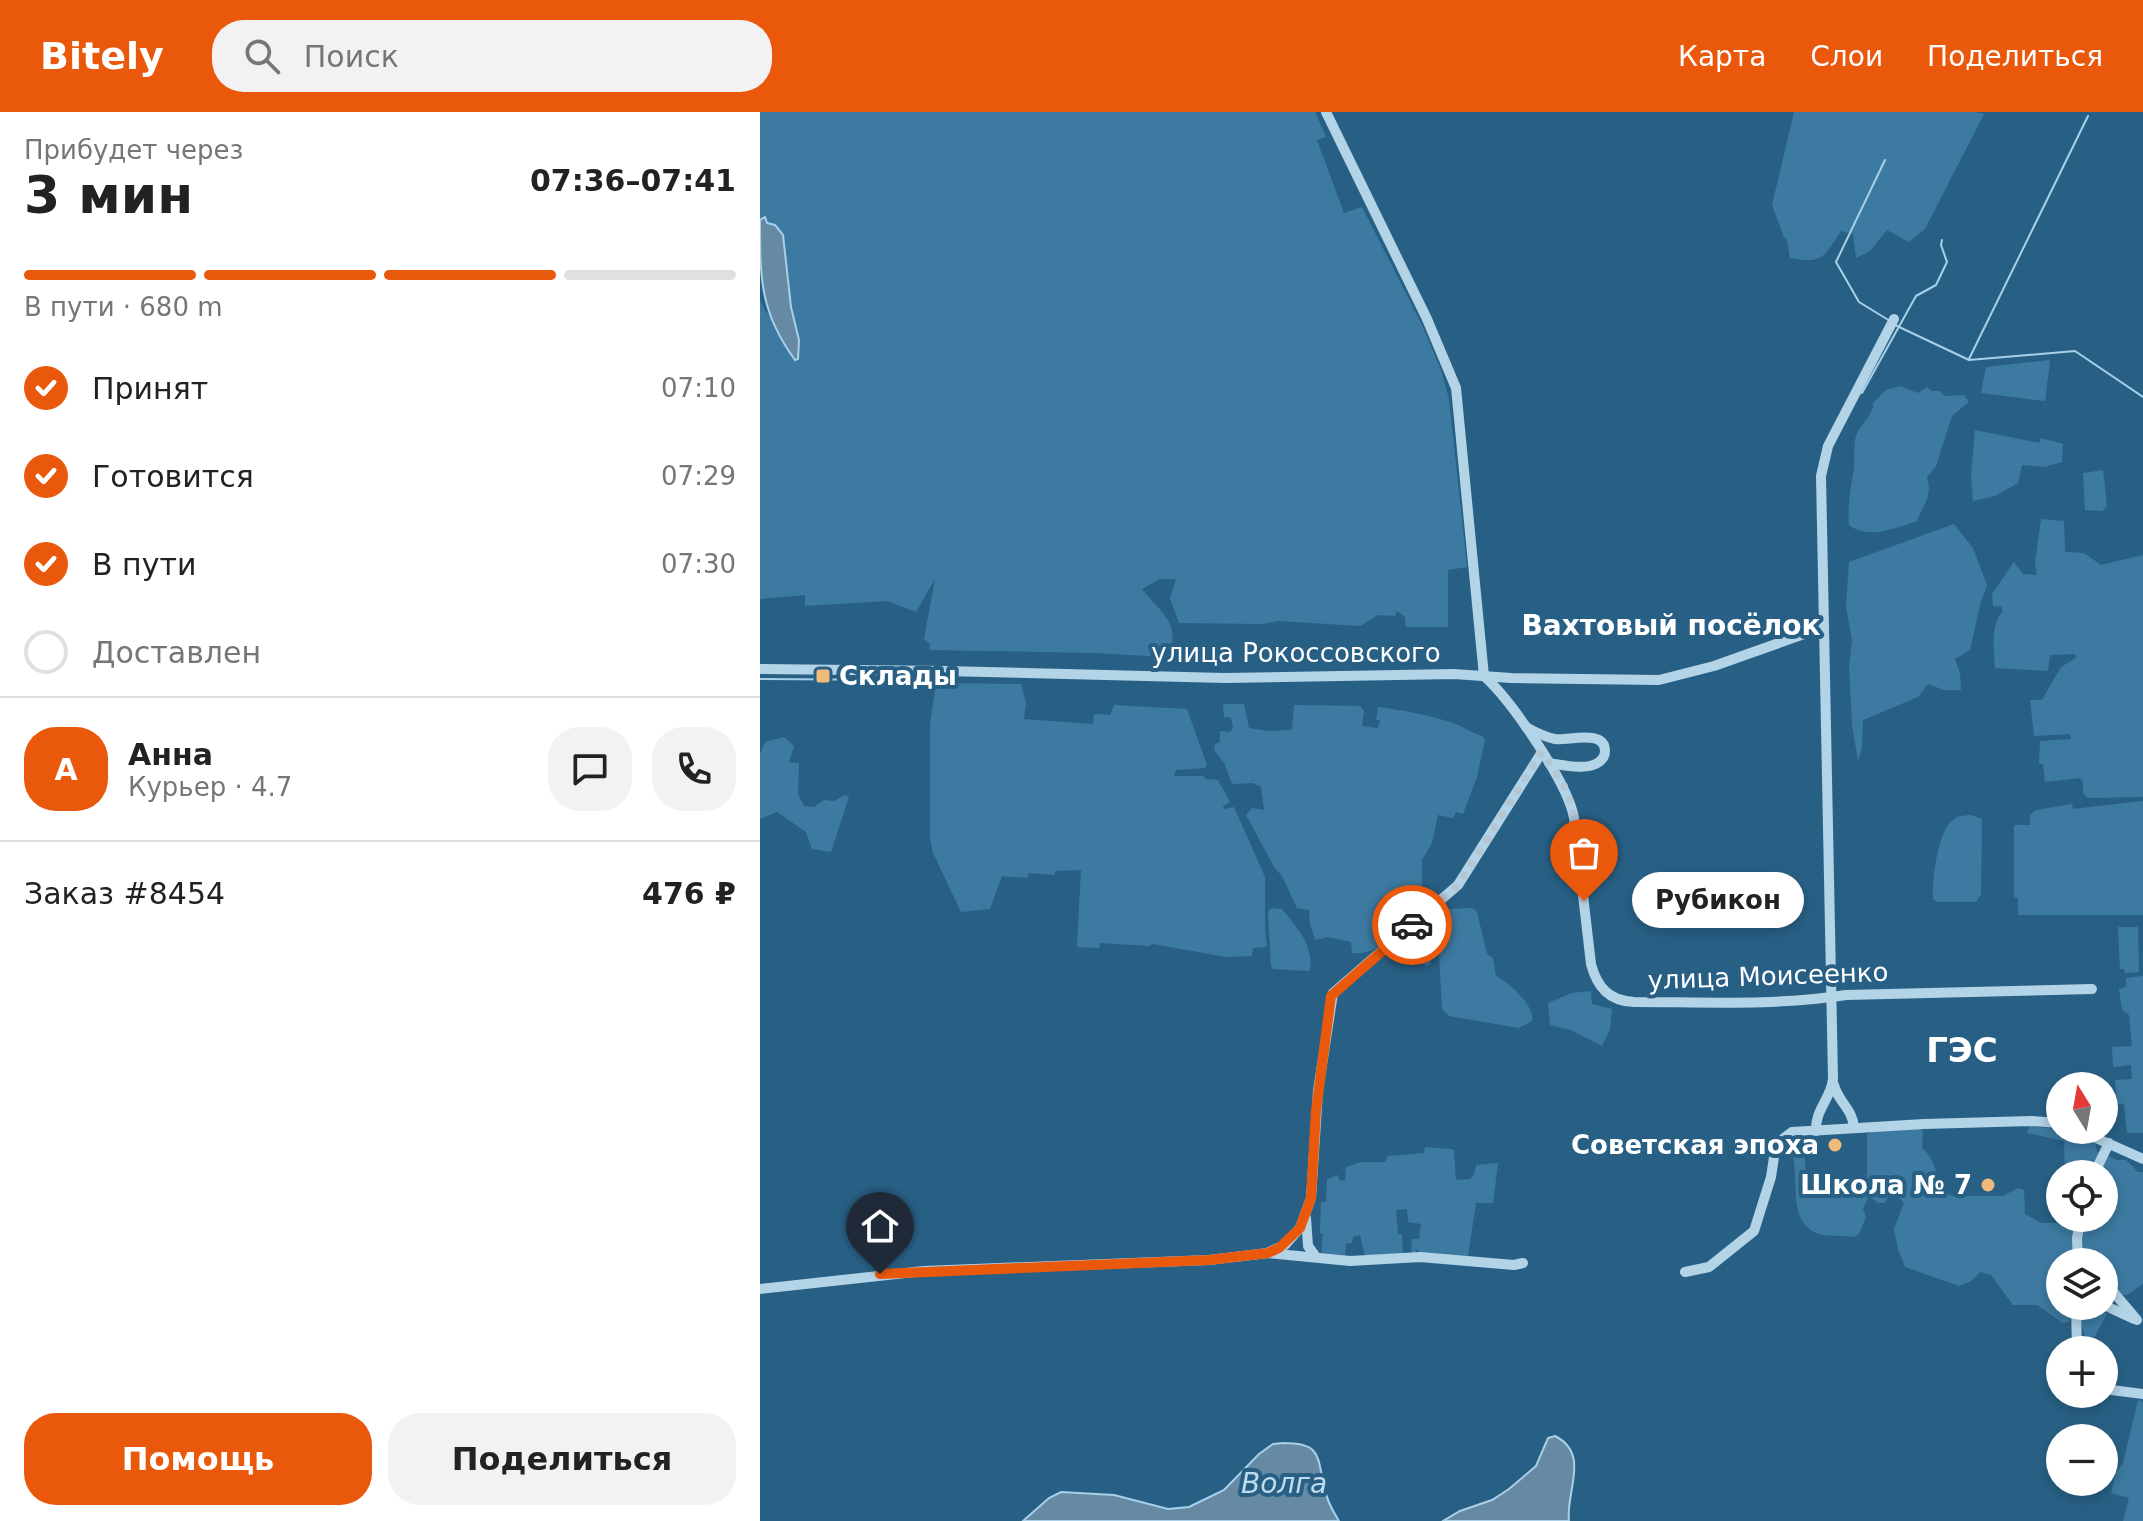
<!DOCTYPE html>
<html lang="ru">
<meta charset="utf-8">
<style>
:root{--surface:#fff;--page:#f2f2f2;--text:#222;--muted:#767676;--line:#e0e0e0;--accent:#ea580c}
body{margin:0;font-family:"DejaVu Sans",sans-serif;background:var(--page);color:var(--text);height:100vh;display:flex;flex-direction:column;font-size:30px;white-space:nowrap}
*{box-sizing:border-box;margin:0}
p{font-size:26px;color:var(--muted)}
.icon{flex:none;width:44px;height:44px;fill:none;stroke:currentColor;stroke-width:2;stroke-linecap:round;stroke-linejoin:round}
.map{position:relative;flex:1;overflow:hidden}
.panel{display:flex;flex-direction:column;background:var(--surface);width:760px}
.panel>*{flex:none}
.needle{width:52px;rotate:349deg}
.tools{position:absolute;left:1286px;top:960px;display:grid;gap:16px}
.tools a{display:grid;place-items:center;width:72px;height:72px;border-radius:50%;background:var(--surface);box-shadow:0 4px 12px #0003;font-size:40px}
.pin{position:absolute;display:grid;place-items:center;width:68px;height:68px;color:#fff;margin:-82px -34px;border-radius:50% 50% 50% 0;rotate:-45deg;box-shadow:0 0 8px #0007}
.pin .icon{rotate:45deg}
.courier{position:absolute;display:grid;place-items:center;width:80px;height:80px;margin:-40px;border:6px solid #ea580c;border-radius:50%;background:#fff;color:#222;box-shadow:0 2px 10px #0007}
.bubble{position:absolute;height:56px;border-radius:28px;background:var(--surface);box-shadow:0 4px 12px #0003;font-size:26px;font-weight:600;line-height:56px;text-align:center}
.headline em{font-style:normal;font-weight:600}
.headline div{display:flex;flex-direction:column-reverse}
.headline{display:flex;align-items:center;justify-content:space-between;height:136px;padding:0 24px}
h1{font-size:52px;font-weight:600;line-height:60px}
.bar{display:grid;grid-template-columns:repeat(4,1fr);gap:12px 8px;align-content:center;height:96px;padding:0 24px}
.bar i{height:10px;border-radius:6px;background:var(--line)}
.bar .current{background:var(--accent)}
.bar p{grid-column:span 4}
.line{display:flex;align-items:center;gap:20px;padding:0 24px;border-top:2px solid var(--line)}
.line div{flex:1}
.round{display:grid;place-items:center;flex:none;width:84px;height:84px;border-radius:32px;background:var(--page)}
ol{padding:0 24px;list-style:none}
li{display:flex;align-items:center;gap:24px;height:88px}
li p{margin-inline-start:auto}
li .icon{padding:8px;border-radius:50%;background:var(--accent);color:#fff;stroke-width:4}
li:last-child{color:var(--muted)}
li i{width:44px;height:44px;border:4px solid var(--line);border-radius:50%}
.action{display:flex;gap:16px;margin-top:auto;padding:16px 24px}
.action a{flex:1;height:92px;border-radius:32px;background:var(--accent);color:#fff;font-size:32px;font-weight:600;line-height:92px;text-align:center}
.action a+a{background:var(--page);color:var(--text)}
header{display:flex;align-items:center;gap:48px;box-sizing:border-box;height:112px;padding:0 40px;background:var(--accent);color:#fff}
header strong{font-size:38px}
nav{display:flex;gap:44px;margin-inline-start:auto;font-size:28px}
.search{width:560px;height:72px;background:var(--page);display:flex;align-items:center;gap:20px;box-sizing:border-box;padding:0 28px;border-radius:32px;color:var(--muted);font-size:30px}
main{display:flex;flex:1;min-height:0}
.map>svg:first-child{display:block}
.green{fill:#3d7aa1}
.water{fill:#668aa3;stroke:#a8d0e8;stroke-width:2}
.lines{fill:none;stroke-linecap:round;stroke-linejoin:round}
.stream{stroke:#a8d0e8;stroke-width:2}
.minor{stroke:#b3d3e7;stroke-width:10}
.done{stroke:#b4c7d4;stroke-width:8;stroke-dasharray:0 14.4}
.route{stroke:#ea580c;stroke-width:10}
.poi-dot{fill:#efba7a;stroke:#286085;stroke-width:3}
.labels{text-anchor:middle;stroke-width:8;stroke-linejoin:round;paint-order:stroke}
.street-label{font-size:26px;fill:#fff;stroke:#286085}
.poi-label{font-size:26px;font-weight:bold;fill:#fff;stroke:#286085;text-anchor:end}
.neighbourhood-label{font-size:28px;font-weight:bold;fill:#fff;stroke:#286085}
.water-label{font-size:28px;font-style:italic;fill:#bfdcef;stroke:#286085}
.district-label{font-size:34px;font-weight:bold;fill:#fff;stroke:#286085}
</style>
<header>
<strong>Bitely</strong>
<div class="search"><svg class="icon" aria-label="search" viewBox="0 0 24 24"><circle cx="10" cy="10" r="6"/><path d="M15 15l6 6"/></svg>Поиск</div>
<nav><a>Карта</a><a>Слои</a><a>Поделиться</a></nav>
</header>
<main>
<section class="panel">
<div class="headline"><div><h1>3 мин</h1><p>Прибудет через</p></div><em>07:36–07:41</em></div>
<div class="bar"><i class="current"></i><i class="current"></i><i class="current"></i><i></i><p>В пути · 680 m</p></div>
<ol>
<li><svg class="icon" aria-label="check" viewBox="0 0 24 24"><path d="M5 12l5 5 9-10"/></svg>Принят<p>07:10</p></li>
<li><svg class="icon" aria-label="check" viewBox="0 0 24 24"><path d="M5 12l5 5 9-10"/></svg>Готовится<p>07:29</p></li>
<li><svg class="icon" aria-label="check" viewBox="0 0 24 24"><path d="M5 12l5 5 9-10"/></svg>В пути<p>07:30</p></li>
<li><i></i>Доставлен</li>
</ol>
<div class="line" style="height:144px"><b class="round" style="background:var(--accent);color:#fff">А</b><div><b>Анна</b><p>Курьер · 4.7</p></div><a class="round"><svg class="icon" aria-label="chat" viewBox="0 0 24 24"><path d="M4 5h16v11H9l-5 4z"/></svg></a><a class="round"><svg class="icon" aria-label="phone" viewBox="0 0 24 24"><path d="M5 4h4l2 5-3 2q2 4 5 5l2-3 5 2v4C11 20 4 13 5 4z"/></svg></a></div>
<div class="line" style="height:104px"><div>Заказ #8454</div><b>476 ₽</b></div>
<div class="action"><a>Помощь</a><a>Поделиться</a></div>
</section>
<div class="map">
<svg width="1383" height="1409" viewBox="0 0 1383 1409">
<rect width="100%" height="100%" fill="#286085"/>
<g class="green">
<path d="M 0,0 L 555,0 L 566,25 L 557,28 L 584,101 L 602,95 L 662,213 L 681,258 L 689,287 L 707,455 L 688,458 L 688,515 L 646,515 L 645,505 L 637,499 L 635,504 L 618,503 L 600,514 L 518,509 L 502,512 L 419,511 L 410,486 L 416,467 L 400,467 L 382,477 C 402,502 424,514 406,545 L 337,541 L 169,538 L 170,532 L 164,527 L 175,467 L 156,500 L 127,489 L 45,494 L 45,483 L 0,487 L 0,188 L 5,199 L 39,228 L 31,195 L 28,161 L 11,114 L 7,111 L 5,105 L 0,108 Z"/>
<path d="M 1034,0 L 1213,0 L 1224,2 L 1165,117 L 1149,130 L 1127,118 L 1110,139 L 1096,146 L 1093,122 L 1081,119 C 1064,145 1063,152 1030,146 L 1027,128 L 1024,125 L 1012,93 Z"/>
<path d="M 1290,248 L 1285,289 L 1221,281 L 1226,255 Z"/>
<path d="M 1140,274 L 1158,281 L 1167,275 L 1172,279 L 1180,279 L 1185,284 L 1204,283 L 1209,290 L 1192,304 L 1176,354 L 1167,365 C 1173,384 1163,393 1157,409 C 1136,416 1108,428 1089,413 C 1087,393 1091,375 1094,356 C 1095,345 1093,334 1096,324 C 1100,312 1114,303 1113,291 L 1126,278 Z"/>
<path d="M 1215,318 L 1279,331 L 1281,326 L 1303,332 L 1302,350 L 1284,355 L 1262,353 L 1258,371 L 1235,384 L 1213,389 L 1211,364 Z"/>
<path d="M 1343,358 L 1347,394 L 1342,399 L 1325,398 L 1323,361 Z"/>
<path d="M 1281,407 L 1304,409 L 1305,440 L 1324,441 L 1341,453 L 1383,443 L 1383,685 L 1328,686 L 1323,681 L 1323,670 L 1320,666 L 1285,670 L 1283,652 L 1279,652 L 1280,629 L 1311,627 L 1310,622 L 1274,624 L 1270,588 L 1282,588 L 1301,555 L 1316,546 L 1315,542 L 1290,543 L 1288,559 L 1235,556 C 1234,538 1230,515 1242,500 L 1242,495 L 1233,494 L 1232,482 L 1254,450 L 1263,462 L 1277,463 L 1275,451 Z"/>
<path d="M 1194,412 L 1213,436 L 1227,473 L 1220,493 L 1210,538 L 1195,547 L 1200,561 L 1201,578 L 1184,578 L 1168,572 L 1158,585 L 1103,608 L 1102,635 L 1098,650 L 1092,612 L 1089,554 L 1092,529 L 1086,494 L 1089,450 Z"/>
<path d="M 176,571 L 261,572 L 266,591 L 264,607 L 333,612 L 334,602 L 350,603 L 354,593 L 427,597 L 447,653 L 445,656 L 416,658 L 414,664 L 444,664 L 445,667 L 458,668 L 470,690 L 463,694 L 464,697 L 474,695 L 505,765 L 505,819 L 507,835 L 493,836 L 492,844 L 466,845 L 393,832 L 389,834 L 340,831 L 339,836 L 317,835 L 321,758 L 295,759 L 294,763 L 269,761 L 267,766 L 242,764 L 230,797 L 201,800 L 173,741 L 170,727 L 170,613 Z"/>
<path d="M 463,592 L 484,592 L 489,616 L 509,619 L 532,618 L 534,593 L 600,594 L 604,599 L 602,614 L 618,616 L 620,608 L 616,608 L 618,595 C 643,598 669,603 693,611 C 704,615 712,621 722,624 L 725,628 L 717,665 L 703,702 L 696,700 L 693,706 L 678,703 L 672,731 L 662,748 L 662,774 L 657,775 L 652,789 L 658,794 C 643,814 620,845 592,841 L 591,830 L 568,825 L 555,828 L 550,812 L 549,798 L 537,796 L 522,764 L 514,755 L 486,703 L 492,696 L 504,698 L 501,675 L 493,671 L 472,672 L 464,651 L 454,638 L 455,632 L 460,630 L 460,619 L 470,620 L 473,616 L 471,606 L 464,605 Z"/>
<path d="M 24,625 L 34,634 L 29,650 L 39,651 L 38,682 L 44,694 L 54,695 L 64,688 L 74,689 L 85,683 L 89,685 L 71,740 L 52,737 L 46,720 L 17,700 L 0,707 L 0,642 L 5,630 Z"/>
<path d="M 1383,689 L 1383,803 L 1258,803 L 1258,786 L 1254,785 L 1254,713 L 1270,713 L 1270,703 L 1276,698 L 1312,692 L 1313,697 Z"/>
<path d="M 1211,703 L 1222,707 L 1221,782 L 1216,790 L 1179,790 L 1173,788 C 1172,769 1177,720 1193,708 C 1198,703 1204,704 1211,703 Z"/>
<path d="M 512,796 L 522,797 C 537,816 554,833 550,859 L 513,857 L 511,854 L 508,799 Z"/>
<path d="M 712,796 L 717,800 L 727,842 L 733,846 L 736,864 C 749,871 775,893 772,909 L 759,916 L 689,904 L 682,897 L 679,841 L 681,836 L 686,834 L 680,829 L 685,797 Z"/>
<path d="M 668,808 L 679,810 L 678,824 L 670,853 L 666,854 L 635,832 L 649,819 Z"/>
<path d="M 1358,815 L 1378,815 L 1379,860 L 1365,861 L 1364,857 L 1360,857 Z"/>
<path d="M 1383,864 L 1383,1021 L 1367,1021 L 1364,992 L 1357,992 L 1355,968 L 1372,967 L 1371,953 L 1353,955 L 1352,935 L 1372,934 L 1369,903 L 1362,898 L 1359,877 L 1366,875 L 1366,866 Z"/>
<path d="M 831,879 L 832,892 L 852,897 L 850,917 L 842,934 L 811,918 L 790,913 L 788,891 L 812,881 Z"/>
<path d="M 1270,1014 L 1311,1019 L 1335,1030 L 1337,1040 L 1357,1048 L 1366,1048 L 1378,1060 L 1383,1060 L 1383,1172 L 1367,1183 L 1344,1184 L 1344,1150 L 1300,1150 L 1300,1194 L 1342,1194 L 1347,1202 L 1334,1226 L 1325,1225 L 1321,1211 L 1313,1203 L 1309,1210 L 1303,1211 L 1277,1193 L 1253,1193 L 1231,1163 L 1220,1160 L 1211,1169 L 1199,1174 L 1145,1155 L 1138,1137 L 1134,1117 L 1144,1091 L 1136,1083 L 1130,1083 L 1124,1091 L 1118,1091 L 1109,1084 L 1103,1097 L 1106,1105 L 1099,1122 L 1094,1125 C 1083,1123 1066,1125 1056,1121 C 1028,1109 1039,1068 1033,1045 L 1022,1042 L 1022,1035 L 1028,1031 L 1044,1030 L 1046,1068 L 1107,1066 L 1107,1022 L 1112,1019 L 1159,1015 L 1163,1020 L 1162,1036 C 1178,1048 1174,1070 1191,1084 L 1243,1084 L 1258,1076 L 1264,1078 L 1265,1102 L 1281,1111 L 1297,1111 L 1302,1106 L 1344,1106 L 1344,1062 L 1305,1062 L 1304,1029 L 1267,1021 Z"/>
<path d="M 665,1035 L 692,1037 L 694,1039 L 696,1068 L 710,1067 L 714,1063 L 716,1053 L 738,1051 L 733,1091 L 716,1091 L 708,1144 L 659,1142 L 657,1136 L 655,1143 L 651,1143 L 652,1127 L 659,1127 L 661,1112 L 648,1110 L 647,1097 L 636,1098 L 638,1122 L 642,1122 L 643,1143 L 605,1144 L 600,1123 L 593,1125 L 592,1131 L 586,1131 L 585,1146 L 561,1143 L 563,1122 L 560,1121 L 561,1090 L 566,1090 L 567,1067 L 578,1063 L 580,1069 L 585,1068 L 586,1055 L 601,1050 L 625,1050 L 628,1044 L 664,1041 Z"/>
<path d="M 1378,1288 L 1383,1290 L 1383,1409 L 1363,1409 L 1369,1386 L 1351,1381 L 1356,1360 L 1363,1351 Z"/>
</g>
<g class="water">
<path d="M 5,105 L 7,111 L 15,113 L 23,123 L 31,195 L 39,228 L 38,247 L 35,248 C 0,200 0,167 0,108 Z"/>
<path d="M 795,1324 C 831,1342 805,1381 809,1409 L 683,1409 L 700,1399 L 732,1388 L 749,1377 L 776,1354 L 788,1326 Z"/>
<path d="M 523,1331 C 561,1331 557,1343 564,1374 C 566,1387 572,1398 579,1409 L 263,1409 L 289,1386 L 301,1380 L 354,1383 L 408,1397 L 429,1395 L 464,1378 L 499,1342 L 513,1332 Z"/>
</g>
<g class="lines">
<g class="stream">
<path d="M 1125,48 L 1076,150 L 1099,190 L 1130,209"/>
<path d="M 1135,213 L 1209,248 L 1315,239 L 1383,285"/>
<path d="M 1209,247 L 1328,4"/>
<path d="M 1102,281 L 1156,184 L 1176,173 L 1187,150 L 1181,133 L 1182,128"/>
<path d="M 0,567 L 146,568"/>
</g>
<g class="minor">
<path d="M 566,0 L 667,207 L 696,276 L 724,564"/>
<path d="M 0,557 L 184,559 L 465,566 L 694,562 L 751,566 L 899,568 L 954,554 L 1064,515"/>
<path d="M 724,564 C 751,588 808,671 814,706 L 831,852 C 837,875 849,889 874,890 C 944,890 1016,894 1086,883 L 1332,877"/>
<path d="M 766,615 C 775,620 785,625 795,627 C 808,629 845,617 845,639 C 845,643 843,647 839,650 C 828,659 803,653 789,651"/>
<path d="M 1074,973 C 1078,990 1093,997 1094,1016"/>
<path d="M 1318,1018 L 1383,1047"/>
<path d="M 1056,1019 C 1055,997 1071,987 1073,967 L 1061,364 L 1068,334 L 1134,207"/>
<path d="M 1334,1062 L 1349,1031"/>
<path d="M 546,1106 L 548,1134 L 556,1145"/>
<path d="M 509,1140 L 525,1133 L 540,1116 L 551,1086 L 558,979 L 573,881 L 698,773 L 782,640"/>
<path d="M 1318,1150 L 1317,1126 L 1321,1106"/>
<path d="M 925,1160 L 949,1155 L 994,1119 L 1011,1065 L 1016,1032 L 1032,1020 L 1164,1012 L 1271,1009 L 1300,1011"/>
<path d="M 1344,1169 L 1377,1208"/>
<path d="M 0,1177 L 164,1159 L 449,1148 L 508,1141 L 590,1149 L 660,1145 L 754,1153 L 763,1151"/>
<path d="M 1344,1193 L 1374,1207"/>
<path d="M 1316,1194 L 1317,1238"/>
<path d="M 1344,1277 L 1383,1282"/>
</g>
</g>
<g class="lines">
<path class="done" d="M 652,813 L 698,773 L 782,640 L 803,672 L 813,698 L 824,789"/>
<path class="route" d="M 120,1162 L 449,1148 L 508,1141 L 519,1136 L 540,1116 L 551,1086 L 556,999 L 571,884 L 652,813"/>
</g>
<g class="poi-dot">
<rect x="55" y="556" width="16" height="16" rx="4"/>
<circle cx="1075" cy="1033" r="8"/>
<circle cx="1228" cy="1073" r="8"/>
</g>
<g class="labels">
<g class="street-label">
<text x="536" y="550">улица Рокоссовского</text>
<text transform="translate(1008 864) rotate(-2)" y="9">улица Моисеенко</text>
</g>
<g class="poi-label">
<text x="79" y="573" text-anchor="start">Склады</text>
<text x="1059" y="1042">Советская эпоха</text>
<text x="1212" y="1082">Школа № 7</text>
</g>
<g class="neighbourhood-label">
<text x="911" y="523">Вахтовый посёлок</text>
</g>
<g class="water-label">
<text x="524" y="1381">Волга</text>
</g>
<g class="district-label">
<text x="1202" y="950">ГЭС</text>
</g>
</g>
</svg>
<div class="tools">
<a><svg class="needle" viewBox="-14 -14 28 28"><path d="M0-13l5 13h-10z" fill="#e53935"/><path d="M0 13l5-13h-10z" fill="#767676"/></svg></a>
<a><svg class="icon" aria-label="locate" viewBox="0 0 24 24"><circle cx="12" cy="12" r="6"/><path d="M12 2v4M12 18v4M2 12h4M18 12h4"/></svg></a>
<a><svg class="icon" aria-label="layers" viewBox="0 0 24 24"><path d="M12 4l9 5-9 5-9-5zM3 14l9 5 9-5"/></svg></a>
<a>+</a>
<a>−</a>
</div>
<div class="pin" style="left:824px;top:789px;background:#ea580c"><svg class="icon" aria-label="bag" viewBox="0 0 24 24"><path d="M5 8h14l-1 12H6zM9 8a3 3 0 0 1 6 0"/></svg></div>
<div class="pin" style="left:120px;top:1162px;background:#1f2937"><svg class="icon" aria-label="home" viewBox="0 0 24 24"><path d="M3 11l9-7 9 7M6 9v11h12V9"/></svg></div>
<div class="courier" style="left:652px;top:813px"><svg class="icon" aria-label="car" viewBox="0 0 24 24"><path d="M5 17H2v-5l4-1 3-4h7l3 4 3 1v5h-3M9 17h6M6 11h13"/><circle cx="7" cy="17" r="2"/><circle cx="17" cy="17" r="2"/></svg></div>
<div class="bubble" style="left:872px;top:760px;width:172px">Рубикон</div>
</div>
</main>
